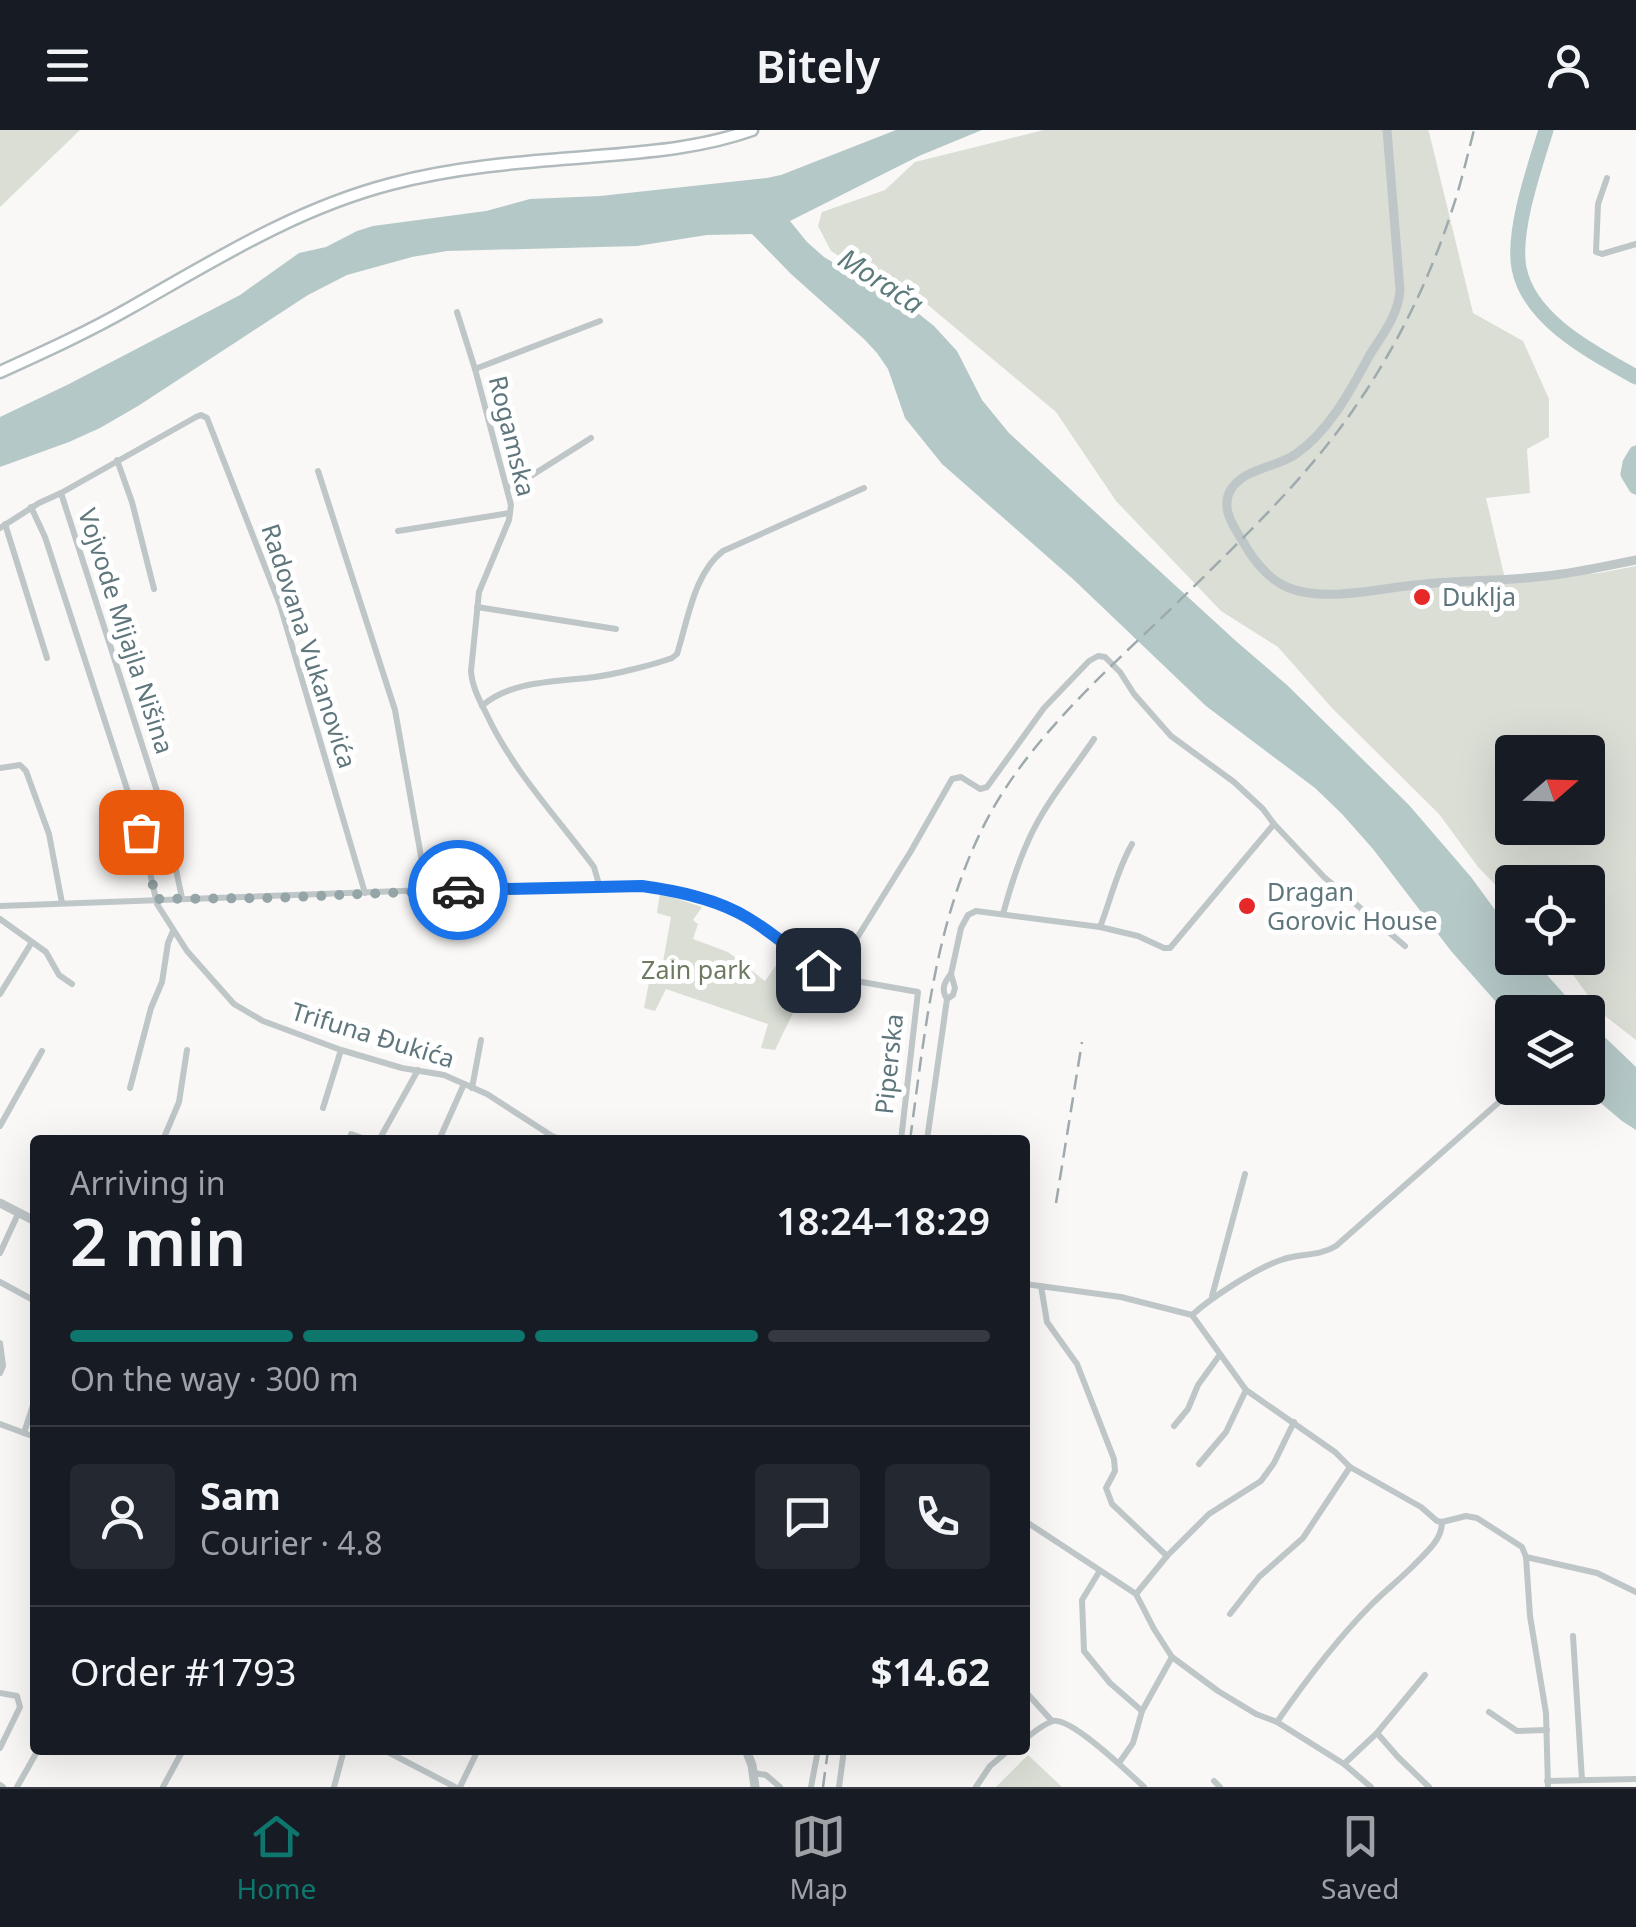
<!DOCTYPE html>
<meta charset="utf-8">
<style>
:root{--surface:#171b24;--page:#242831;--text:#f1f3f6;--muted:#9ea1a6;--line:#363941;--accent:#0f766e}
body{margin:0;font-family:"Noto Sans",sans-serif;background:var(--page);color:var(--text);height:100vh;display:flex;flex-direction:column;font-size:38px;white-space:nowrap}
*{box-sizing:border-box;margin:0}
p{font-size:32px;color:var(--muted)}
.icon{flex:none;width:55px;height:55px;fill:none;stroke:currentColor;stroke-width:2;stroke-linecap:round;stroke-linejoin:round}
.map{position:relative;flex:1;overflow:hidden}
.side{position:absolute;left:30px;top:1005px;width:1000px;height:620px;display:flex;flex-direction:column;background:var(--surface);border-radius:10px;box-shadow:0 10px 40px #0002}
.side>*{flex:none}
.needle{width:65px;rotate:70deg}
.tools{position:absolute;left:1495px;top:605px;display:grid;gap:20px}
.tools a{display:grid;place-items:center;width:110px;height:110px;border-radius:10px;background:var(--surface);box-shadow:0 10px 40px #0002;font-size:50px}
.pin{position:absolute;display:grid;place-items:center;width:85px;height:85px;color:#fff;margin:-42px;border-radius:20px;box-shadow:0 5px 15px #0006}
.courier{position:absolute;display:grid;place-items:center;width:100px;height:100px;margin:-50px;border:8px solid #1a73e8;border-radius:50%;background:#fff;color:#222;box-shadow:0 2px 12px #0007}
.summary em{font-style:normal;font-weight:600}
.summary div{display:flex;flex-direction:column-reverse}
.summary{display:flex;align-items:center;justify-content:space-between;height:170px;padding:0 40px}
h1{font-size:65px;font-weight:600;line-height:75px}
.bar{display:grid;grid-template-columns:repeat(4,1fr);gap:15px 10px;align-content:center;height:120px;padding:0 40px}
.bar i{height:12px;border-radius:8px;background:var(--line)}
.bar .current{background:var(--accent)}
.bar p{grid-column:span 4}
.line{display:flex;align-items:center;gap:25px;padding:0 40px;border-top:2px solid var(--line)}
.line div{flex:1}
.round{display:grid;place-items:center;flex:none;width:105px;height:105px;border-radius:10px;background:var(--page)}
header{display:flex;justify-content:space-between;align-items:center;height:130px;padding:0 40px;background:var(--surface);font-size:45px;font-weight:600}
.menu{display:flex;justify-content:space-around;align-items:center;height:140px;border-top:2px solid var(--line);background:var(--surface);font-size:28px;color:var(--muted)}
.menu a{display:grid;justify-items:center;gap:5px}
.menu .current{color:var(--accent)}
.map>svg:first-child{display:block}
.green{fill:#daded5;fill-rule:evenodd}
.water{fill:#b5c8c8}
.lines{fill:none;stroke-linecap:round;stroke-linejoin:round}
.river{stroke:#b5c8c8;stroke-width:15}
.secondary-casing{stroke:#b1bbbd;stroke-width:15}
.minor{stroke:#bfc6c8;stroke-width:6}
.tertiary{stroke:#bfc6c8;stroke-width:9}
.secondary{stroke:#fff;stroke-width:10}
.rail{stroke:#9eaaad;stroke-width:2.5;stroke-dasharray:15 8;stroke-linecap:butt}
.done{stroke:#94a4a7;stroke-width:10;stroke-dasharray:0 18}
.route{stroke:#1a73e8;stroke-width:12}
.poi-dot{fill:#e72828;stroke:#fff;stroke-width:4}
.labels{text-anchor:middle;stroke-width:10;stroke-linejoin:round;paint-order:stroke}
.street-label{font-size:25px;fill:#5e767c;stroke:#fff}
.poi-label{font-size:25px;fill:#5e767c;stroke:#fff;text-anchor:start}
.park-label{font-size:25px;fill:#6c7a62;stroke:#fff}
.water-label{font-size:28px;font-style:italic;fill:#5e7b7c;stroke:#fff}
</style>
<header><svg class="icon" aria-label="menu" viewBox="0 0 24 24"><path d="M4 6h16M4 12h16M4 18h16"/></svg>Bitely<svg class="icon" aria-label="person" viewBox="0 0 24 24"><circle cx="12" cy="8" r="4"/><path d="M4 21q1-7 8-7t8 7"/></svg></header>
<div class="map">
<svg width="1636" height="1657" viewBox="0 0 1636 1657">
<rect width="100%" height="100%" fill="#f9f8f6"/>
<g class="green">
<path d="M 0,0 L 80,0 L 0,77 Z"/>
<path d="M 1044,0 L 1428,0 L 1429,2 L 1473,183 L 1523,211 L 1549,269 L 1549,307 L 1527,319 L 1530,363 L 1486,368 L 1506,453 L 1599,443 L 1636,436 L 1636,910 L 1600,882 L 1561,828 L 1588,828 L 1588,752 L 1512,752 L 1512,772 L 1478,737 L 1439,684 L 1332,578 L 1278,517 L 1221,481 L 1116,371 L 1056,282 L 904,155 L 861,140 L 831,121 L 818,96 L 822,82 L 885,60 L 915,32 ZM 1512,622 L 1588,622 L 1588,698 L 1512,698 Z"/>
<path d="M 660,763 L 702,777 L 693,790 L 698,794 L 693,809 L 728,822 L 765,851 L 784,824 L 815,846 L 808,852 L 775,920 L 761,918 L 768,894 L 666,859 L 655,881 L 644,878 L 651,842 L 661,843 L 671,787 L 657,783 Z"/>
<path d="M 1028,1625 L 1062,1657 L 996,1657 Z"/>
</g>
<g class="water">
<path d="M 896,0 L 982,0 L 919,26 L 790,91 L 807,112 L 824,127 L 919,184 L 934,196 L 957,221 L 982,270 L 1009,303 L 1237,512 L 1287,555 L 1409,675 L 1471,747 L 1512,803 L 1512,828 L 1532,828 L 1580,882 L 1512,882 L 1512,890 L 1451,821 L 1373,719 L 1342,684 L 1315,658 L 1206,576 L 1074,450 L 942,334 L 905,288 L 888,239 L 877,223 L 864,209 L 791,144 L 752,104 L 707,105 L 637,116 L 447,121 L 412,127 L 347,145 L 308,165 L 138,276 L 100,298 L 69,312 L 0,337 L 0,287 L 69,254 L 240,165 L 299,123 L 326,117 L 357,101 L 373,96 L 486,81 L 530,69 L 600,66 L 767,48 L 781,45 Z"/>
<path d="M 1588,891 L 1636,937 L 1636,1000 L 1622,991 L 1583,958 L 1588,958 Z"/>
</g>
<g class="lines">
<g class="river">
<path d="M 1546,0 C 1535,36 1512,101 1519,138 C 1529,191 1594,223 1636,247"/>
<path d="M 1636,323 L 1630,333 L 1628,344 L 1636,357"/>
</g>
<g class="secondary-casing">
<path id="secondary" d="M 0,242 C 44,222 88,202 130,178 C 215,130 295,79 391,54 C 455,37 521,32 587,27 C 644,22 698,19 752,0"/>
</g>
<g class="minor">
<path d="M 1607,48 L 1598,74 L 1596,122 L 1602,124 L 1636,114"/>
<path d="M 457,182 L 475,239 L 511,375 L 509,390 L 479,462 L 471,541 C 472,557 480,571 487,585 C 513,641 557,687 594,737 L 600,758"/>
<path d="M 475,239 L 600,191"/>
<path d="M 117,330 L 132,372 L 154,459"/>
<path d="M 318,341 L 395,580 L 427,760"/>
<path d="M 508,357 L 523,351 L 591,308"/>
<path d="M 61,363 L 164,683 L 182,768"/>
<path d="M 31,377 L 45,407 L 141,702 L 157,774 L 187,821 L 234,874 L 263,891 L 341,920 L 402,938 L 444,945 L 487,964 L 552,1006 L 563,1010"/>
<path d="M 5,394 L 47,528"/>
<path d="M 0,398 L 39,373 L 61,363 L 196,287 L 201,285 L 207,288 L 280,475 L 365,763"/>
<path d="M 398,401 L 510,383"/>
<path d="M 477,477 L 616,499"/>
<path d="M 482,576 C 511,550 559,552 595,547 C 616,544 653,535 672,528 L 677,524 C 688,490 694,443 723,421 L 864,358"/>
<path d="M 0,638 L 20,635 L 26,641 L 49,704 L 62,773"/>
<path d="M 0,776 L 427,760 L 643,756 L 690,765 L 730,779 L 758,795 L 818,839 L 845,849 L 918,862 L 901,1010"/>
<path d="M 1003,784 C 1010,758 1018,733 1029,709 C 1045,673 1072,642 1094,609"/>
<path d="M 0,789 L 46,822 L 59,845 L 72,854"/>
<path d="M 1100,797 C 1111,769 1117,740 1132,714"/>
<path d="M 834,845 L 911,721 L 952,649 L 961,647 L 980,659 L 987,657 L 1044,578 L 1089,531 L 1098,526 L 1105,527 L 1120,542 L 1134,564 L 1171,606 L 1234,652 L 1263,679 L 1274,694 L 1324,747 L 1405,816"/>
<path d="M 0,864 L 32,812"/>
<path d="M 947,869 C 941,860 944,853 950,845"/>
<path d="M 130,958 L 151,878 L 162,852 L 168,813 L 173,801"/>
<path d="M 472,958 L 481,910"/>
<path d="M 323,978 L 341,920"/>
<path d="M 0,996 L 42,921"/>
<path d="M 351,1004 L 368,1010"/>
<path d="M 163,1010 L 179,972 L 187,920"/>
<path d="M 379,1010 L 418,940"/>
<path d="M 439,1010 L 464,954"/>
<path d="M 927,1010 L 947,869 L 953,865 L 955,858 L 951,844 L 961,798 L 968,785 L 976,781 L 1100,797 L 1138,806 L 1164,818 L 1170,818 L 1274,694"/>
<path d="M 0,1123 L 18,1084"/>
<path d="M 0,1152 L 35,1171"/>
<path d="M 1025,1154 L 1121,1167 L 1192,1185 L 1246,1260 L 1335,1322 L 1350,1337 L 1421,1377 L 1437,1391 L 1442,1392 L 1466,1386 L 1477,1388 L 1522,1417 L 1526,1427 L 1530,1486 L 1546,1583 L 1548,1657"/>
<path d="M 1041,1156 L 1047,1192 L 1077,1234 L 1114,1329 L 1115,1341 L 1106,1358 L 1112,1374 L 1167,1426"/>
<path d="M 1212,1166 L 1245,1044"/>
<path d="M 1192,1185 C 1212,1167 1255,1139 1281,1130 C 1300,1123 1318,1127 1336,1116 L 1515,958"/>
<path d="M 0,1213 L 3,1236 L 0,1243"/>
<path d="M 0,1294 L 35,1307"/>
<path d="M 1174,1296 L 1188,1279 L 1198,1255 L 1219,1226"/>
<path d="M 24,1303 L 35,1269"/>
<path d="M 1199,1334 L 1226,1302 L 1246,1260"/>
<path d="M 1025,1391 L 1136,1464 L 1154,1499 L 1172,1527 L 1218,1561 L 1256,1584 L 1277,1592 L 1344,1634 L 1371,1657"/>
<path d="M 1526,1427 L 1597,1443 L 1636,1462"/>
<path d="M 1099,1442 L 1082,1470 L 1084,1521 L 1110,1553 L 1142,1581"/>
<path d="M 1136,1464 L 1167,1426 L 1209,1384 L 1261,1351 L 1274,1333 L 1294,1292"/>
<path d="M 1230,1484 L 1259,1447 L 1303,1408 L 1350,1337"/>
<path d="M 1573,1506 L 1582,1650"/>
<path d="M 1025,1561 L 1052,1591"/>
<path d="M 0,1563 L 17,1566 L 20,1577 L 0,1618"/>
<path d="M 1489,1582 L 1517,1601 L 1547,1600"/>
<path d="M 1277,1592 C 1306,1550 1336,1510 1372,1474 C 1385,1461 1399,1450 1412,1437 C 1425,1423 1442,1411 1442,1392"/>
<path d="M 1377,1603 L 1398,1627 L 1429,1657"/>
<path d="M 1025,1609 C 1033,1603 1043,1594 1053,1591 C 1071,1587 1129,1643 1144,1657"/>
<path d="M 384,1620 L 455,1657"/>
<path d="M 1119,1633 L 1133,1613 L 1142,1581 L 1172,1527"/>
<path d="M 1344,1634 L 1377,1603 L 1425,1545"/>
<path d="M 754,1643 L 766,1645 L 780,1657"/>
<path d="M 1214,1651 L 1220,1657"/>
<path d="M 1547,1651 L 1636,1649"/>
<path d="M 0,1655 L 3,1657"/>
<path d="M 17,1657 L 38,1620"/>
<path d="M 163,1657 L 183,1620"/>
<path d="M 334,1657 L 344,1620"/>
<path d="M 460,1657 L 478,1620"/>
<path d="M 811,1657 L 818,1620"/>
<path d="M 839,1657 L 844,1620"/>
<path d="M 976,1657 L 990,1636 L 1009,1620"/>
</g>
<g class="tertiary">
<path d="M 1387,0 L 1400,160 C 1398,187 1381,206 1368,228 C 1349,263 1329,301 1296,324 C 1276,338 1243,338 1230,361 C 1221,378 1233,396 1242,410 C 1253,430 1267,449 1289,458 C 1327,473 1384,457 1425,454 C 1465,450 1506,451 1546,446 C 1576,443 1606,436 1636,430"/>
<path d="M 0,1073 L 35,1091"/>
<path d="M 746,1620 L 752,1635 L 755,1657"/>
</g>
<use href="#secondary" class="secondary"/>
<g class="rail">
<path d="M 910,1010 C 926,895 936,777 995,675 C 1042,596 1112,536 1177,473 C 1238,413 1302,353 1351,283 C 1394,222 1429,152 1452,80 C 1461,54 1467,27 1474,0"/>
<path d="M 1056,1073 L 1082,912"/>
<path d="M 823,1657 L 828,1620"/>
</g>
</g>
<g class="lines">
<path class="done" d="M 141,702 L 156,769 L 271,768 L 458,760"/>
<path class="route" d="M 458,760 L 642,756 C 678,761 717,769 748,788 C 773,803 796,823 818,840"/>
</g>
<g class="poi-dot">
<circle cx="1422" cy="467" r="10"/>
<circle cx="1247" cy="776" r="10"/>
</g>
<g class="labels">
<g class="street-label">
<text transform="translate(512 306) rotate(76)" y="9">Rogamska</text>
<text transform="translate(126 501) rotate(72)" y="9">Vojvode Mijajla Nišina</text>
<text transform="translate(309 516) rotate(72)" y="9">Radovana Vukanovića</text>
<text transform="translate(373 905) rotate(17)" y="9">Trifuna Đukića</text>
<text transform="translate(889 934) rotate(-84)" y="9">Piperska</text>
</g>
<g class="poi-label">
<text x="1442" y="476">Duklja</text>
<text x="1267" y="771">Dragan<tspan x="1267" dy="29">Gorovic House</tspan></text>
</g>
<g class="park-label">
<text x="696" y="849">Zain park</text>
</g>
<g class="water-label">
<text transform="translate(881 151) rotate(33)" y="10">Morača</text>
</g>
</g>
</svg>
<div class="tools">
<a><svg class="needle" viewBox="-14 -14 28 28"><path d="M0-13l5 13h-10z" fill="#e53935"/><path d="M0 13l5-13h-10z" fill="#9ea1a6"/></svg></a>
<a><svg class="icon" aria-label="locate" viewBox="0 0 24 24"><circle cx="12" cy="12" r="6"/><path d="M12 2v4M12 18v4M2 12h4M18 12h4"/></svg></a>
<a><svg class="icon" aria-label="layers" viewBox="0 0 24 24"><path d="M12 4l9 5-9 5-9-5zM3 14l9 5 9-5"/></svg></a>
</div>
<div class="pin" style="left:141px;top:702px;background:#ea580c"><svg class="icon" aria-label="bag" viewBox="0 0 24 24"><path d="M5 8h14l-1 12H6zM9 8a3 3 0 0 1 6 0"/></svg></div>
<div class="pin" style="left:818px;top:840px;background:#1f2937"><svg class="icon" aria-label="home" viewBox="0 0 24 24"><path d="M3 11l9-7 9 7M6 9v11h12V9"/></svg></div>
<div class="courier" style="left:458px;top:760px"><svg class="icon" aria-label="car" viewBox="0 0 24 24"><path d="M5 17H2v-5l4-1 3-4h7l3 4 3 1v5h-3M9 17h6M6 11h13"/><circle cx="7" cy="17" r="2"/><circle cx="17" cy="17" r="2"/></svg></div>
<section class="side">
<div class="summary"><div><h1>2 min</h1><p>Arriving in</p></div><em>18:24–18:29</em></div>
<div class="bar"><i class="current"></i><i class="current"></i><i class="current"></i><i></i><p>On the way · 300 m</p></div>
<div class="line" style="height:180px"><a class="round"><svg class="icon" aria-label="person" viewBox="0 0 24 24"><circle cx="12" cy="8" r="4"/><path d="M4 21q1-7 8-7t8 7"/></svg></a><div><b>Sam</b><p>Courier · 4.8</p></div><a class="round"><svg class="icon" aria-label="chat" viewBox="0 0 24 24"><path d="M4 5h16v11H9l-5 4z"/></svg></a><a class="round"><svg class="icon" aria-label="phone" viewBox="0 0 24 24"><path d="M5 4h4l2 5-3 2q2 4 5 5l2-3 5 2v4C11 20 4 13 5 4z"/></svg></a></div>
<div class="line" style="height:130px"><div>Order #1793</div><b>$14.62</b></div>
</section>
</div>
<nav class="menu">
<a class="current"><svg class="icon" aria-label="home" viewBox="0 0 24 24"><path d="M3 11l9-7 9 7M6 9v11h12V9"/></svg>Home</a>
<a><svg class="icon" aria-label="map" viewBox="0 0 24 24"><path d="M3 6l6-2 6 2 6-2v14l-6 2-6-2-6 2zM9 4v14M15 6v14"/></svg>Map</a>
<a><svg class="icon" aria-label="saved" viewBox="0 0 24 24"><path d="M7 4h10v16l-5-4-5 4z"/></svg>Saved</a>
</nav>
